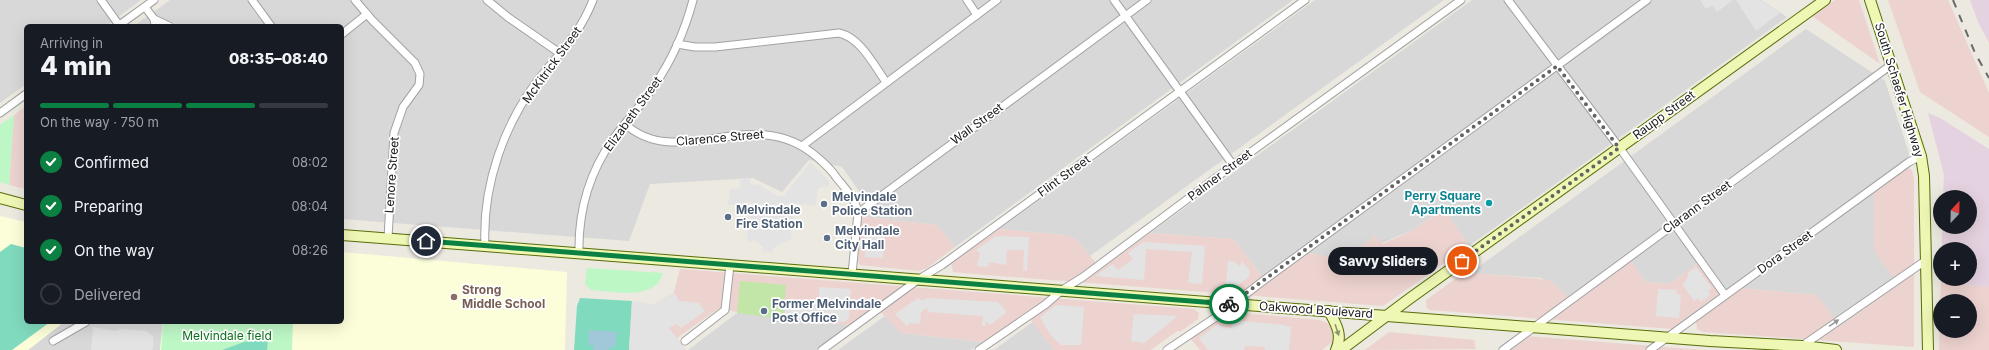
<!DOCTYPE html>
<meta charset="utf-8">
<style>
:root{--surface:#171b24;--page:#20242c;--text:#f1f3f6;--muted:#9ea1a6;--line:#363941;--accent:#0b8043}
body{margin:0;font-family:Inter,sans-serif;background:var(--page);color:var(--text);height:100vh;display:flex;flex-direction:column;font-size:15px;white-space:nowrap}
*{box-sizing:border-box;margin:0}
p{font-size:13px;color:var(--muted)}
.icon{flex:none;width:22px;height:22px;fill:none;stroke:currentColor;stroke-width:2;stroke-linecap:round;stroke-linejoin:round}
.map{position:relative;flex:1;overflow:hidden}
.side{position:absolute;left:24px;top:24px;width:320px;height:300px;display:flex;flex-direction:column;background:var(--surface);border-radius:6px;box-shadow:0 4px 16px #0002}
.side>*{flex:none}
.needle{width:26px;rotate:22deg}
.controls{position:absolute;left:1933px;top:190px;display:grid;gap:8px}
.controls a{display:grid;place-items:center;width:44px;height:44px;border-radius:50%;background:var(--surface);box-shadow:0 4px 16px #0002;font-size:20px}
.pin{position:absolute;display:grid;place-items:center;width:34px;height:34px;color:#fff;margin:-17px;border:2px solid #fff;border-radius:50%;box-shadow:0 1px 4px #0007}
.courier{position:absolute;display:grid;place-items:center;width:40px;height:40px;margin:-20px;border:3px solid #0b8043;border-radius:50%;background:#fff;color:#222;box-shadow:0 1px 5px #0007}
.bubble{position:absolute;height:28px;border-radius:14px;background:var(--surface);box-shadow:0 4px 16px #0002;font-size:13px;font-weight:800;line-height:28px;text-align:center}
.head em{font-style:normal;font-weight:800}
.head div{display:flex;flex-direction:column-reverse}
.head{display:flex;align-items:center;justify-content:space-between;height:68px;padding:0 16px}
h1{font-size:26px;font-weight:800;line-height:30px}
.bar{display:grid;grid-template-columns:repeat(4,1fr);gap:6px 4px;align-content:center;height:48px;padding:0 16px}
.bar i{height:5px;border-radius:3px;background:var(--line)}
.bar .on{background:var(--accent)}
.bar p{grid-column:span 4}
ol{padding:0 16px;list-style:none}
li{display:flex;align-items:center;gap:12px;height:44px}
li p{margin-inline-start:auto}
li .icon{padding:4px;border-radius:50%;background:var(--accent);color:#fff;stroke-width:4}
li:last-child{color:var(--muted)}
li i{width:22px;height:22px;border:2px solid var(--line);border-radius:50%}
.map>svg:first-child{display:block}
.residential{fill:#d9d8d8}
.commercial{fill:#edd3cf}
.industrial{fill:#e5d2e0}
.education{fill:#fbfed8}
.grass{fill:#c1e6a7}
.park{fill:#bdf7c6}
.pitch{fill:#80dabe}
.parking{fill:#e3e3e3}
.water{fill:#a1c8d9}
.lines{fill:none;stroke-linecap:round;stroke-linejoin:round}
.street-casing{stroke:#a2a2a2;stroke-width:9}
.secondary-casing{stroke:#596c08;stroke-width:12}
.street{stroke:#fff;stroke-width:7}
.secondary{stroke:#eef7b4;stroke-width:10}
.rail{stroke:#696969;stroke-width:2;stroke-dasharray:8 8;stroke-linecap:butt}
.oneway{fill:#989898}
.oneway2{fill:#8f946f}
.done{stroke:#646360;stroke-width:4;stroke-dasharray:0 7.2}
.route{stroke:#0b8043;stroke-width:5}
.culture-dot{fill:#0f9aa8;stroke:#fff;stroke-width:1.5}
.service-dot{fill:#5c6f8a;stroke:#fff;stroke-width:1.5}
.education-dot{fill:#8d6e63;stroke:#fff;stroke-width:1.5}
.labels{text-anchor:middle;stroke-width:3.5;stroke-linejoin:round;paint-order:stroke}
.street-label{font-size:12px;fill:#1b1b1b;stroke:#fff}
.culture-label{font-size:12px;font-weight:bold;fill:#0d838f;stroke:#fff;text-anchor:end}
.service-label{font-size:12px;font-weight:bold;fill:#4e5e75;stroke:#fff;text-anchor:start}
.education-label{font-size:12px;font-weight:bold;fill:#785e54;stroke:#fff;text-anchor:start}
.park-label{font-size:12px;fill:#0e731f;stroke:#fff}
</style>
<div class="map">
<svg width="1989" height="350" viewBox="0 0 1989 350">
<rect width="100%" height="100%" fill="#ece9e0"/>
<g class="residential">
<path d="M 0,0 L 141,0 L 106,26 L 26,26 L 26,84 L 0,103 Z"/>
<path d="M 170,0 L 1293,0 L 955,247 L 937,225 L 863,217 L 871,208 L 842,167 L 809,160 L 782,192 L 753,178 L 650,184 L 629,241 L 342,219 L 342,26 L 134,26 Z"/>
<path d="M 1315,0 L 1444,0 L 1090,256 L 1076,239 L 1066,235 L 999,229 Z"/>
<path d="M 1472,0 L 1761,0 L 1787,17 L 1469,246 L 1443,209 L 1413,230 L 1363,251 L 1329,257 L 1309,253 L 1267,283 L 1234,239 L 1150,233 Z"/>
<path d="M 1806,29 L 1885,81 L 1909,153 L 1908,168 L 1874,193 L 1898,284 L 1840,327 L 1817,295 L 1740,288 L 1720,293 L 1698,263 L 1670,284 L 1646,282 L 1631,261 L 1573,303 L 1542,278 L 1470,273 Z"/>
<path d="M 737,313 L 851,325 L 816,350 L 688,350 Z"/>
<path d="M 885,316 L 901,333 L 983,342 L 971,350 L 838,350 Z"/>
<path d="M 1034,321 L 1055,350 L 994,350 Z"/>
<path d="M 64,322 L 163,322 L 160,350 L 28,350 Z"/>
</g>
<g class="commercial">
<path d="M 1835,0 L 1859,0 L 1880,64 L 1812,16 Z"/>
<path d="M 1888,0 L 1948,0 L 1989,93 L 1989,137 L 1920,92 Z"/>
<path d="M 26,106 L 26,189 L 9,185 L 14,115 Z"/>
<path d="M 1908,168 L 1912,170 L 1914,180 L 1914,347 L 1703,332 L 1697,329 L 1696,322 L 1740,288 L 1817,295 L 1841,326 L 1898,284 L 1874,251 L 1874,193 Z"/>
<path d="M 1444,209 L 1469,246 L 1383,306 L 986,275 L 953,272 L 951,263 L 999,229 L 1066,235 L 1076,239 L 1101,269 L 1150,233 L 1234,239 L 1267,283 L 1309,253 L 1329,257 L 1363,251 L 1361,247 L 1375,236 L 1383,244 L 1413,230 Z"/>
<path d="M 863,217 L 937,225 L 955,247 L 927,268 L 919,271 L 860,265 L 858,262 L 860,226 Z"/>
<path d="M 1631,261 L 1646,282 L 1670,284 L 1698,263 L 1720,293 L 1672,329 L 1430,310 L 1427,308 L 1426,300 L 1465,272 L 1550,280 L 1574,303 Z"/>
<path d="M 680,269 L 1194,309 L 1199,313 L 1198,319 L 1180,332 L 1177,331 L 1151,350 L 1054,350 L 1026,314 L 983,342 L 901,333 L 877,308 L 851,325 L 783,319 L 718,309 L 677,338 L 686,350 L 629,350 L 632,301 L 654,305 L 674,292 Z"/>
<path d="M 1941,283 L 1989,287 L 1989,350 L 1939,350 L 1940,312 L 1940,331 L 1970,331 L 1970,301 L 1940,301 Z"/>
<path d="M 1232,312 L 1320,320 L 1327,323 L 1333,329 L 1335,337 L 1331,343 L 1322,350 L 1200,350 L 1190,338 L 1227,313 Z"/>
<path d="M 1389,332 L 1474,340 L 1476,349 L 1365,350 Z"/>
<path d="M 1527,336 L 1703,350 L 1508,350 Z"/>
</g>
<g class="industrial">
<path d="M 1970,0 L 1989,0 L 1989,43 L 1978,22 Z"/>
<path d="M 1928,113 L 1940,118 L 1989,149 L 1989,287 L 1941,283 L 1941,279 L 1970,279 L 1970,249 L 1942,249 L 1942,227 L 1970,227 L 1970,197 L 1943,197 L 1944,175 Z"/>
</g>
<g class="education">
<path d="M 0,216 L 26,222 L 26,322 L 64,322 L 28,350 L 0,350 Z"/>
<path d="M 342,252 L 567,272 L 565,350 L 160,350 L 163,322 L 342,322 Z"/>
</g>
<path class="grass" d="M 740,281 L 786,285 L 783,319 L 737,313 Z"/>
<g class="park">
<path d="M 14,115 L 9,185 L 0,182 L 0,125 Z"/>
<path d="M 587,268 L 663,273 C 655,302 613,291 591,290 L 585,284 Z"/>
<path d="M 163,322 L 293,322 L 292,350 L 161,350 Z"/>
</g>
<g class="pitch">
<path d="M 11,244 L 26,248 L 26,322 L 50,322 L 12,350 L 0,350 L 0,252 Z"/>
<path d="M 580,298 L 632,301 L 629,350 L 574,350 L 577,306 Z"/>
<path d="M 255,340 L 268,340 L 267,350 L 222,350 L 244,342 Z"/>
</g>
<g class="parking">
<path d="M 1700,0 L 1733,0 L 1717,12 L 1712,5 L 1706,9 Z"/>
<path d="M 1736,0 L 1760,0 L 1780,13 L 1756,31 Z"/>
<path d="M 810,162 L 829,181 L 829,186 L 818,188 L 816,206 L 793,203 L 787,207 L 786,211 L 792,208 L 793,211 L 791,239 L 773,248 L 772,252 L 763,251 L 763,247 L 754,240 L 749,243 L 747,240 L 749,207 L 755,203 L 749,202 L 743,205 L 728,205 L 730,189 L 736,189 L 741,186 L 740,180 L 750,178 L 751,185 L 757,184 L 778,196 L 784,196 Z"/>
<path d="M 866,228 L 885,229 L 883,258 L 865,257 Z"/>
<path d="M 996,236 L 1029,237 L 1027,271 L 1023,270 L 1024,250 L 1007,250 L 1006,265 L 989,262 L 988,267 L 977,266 L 980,254 L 976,250 Z"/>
<path d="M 1143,242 L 1205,246 L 1202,284 L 1188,283 L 1192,252 L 1146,249 L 1144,280 L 1095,276 L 1113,264 L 1118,270 L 1133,259 L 1128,253 Z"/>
<path d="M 1228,261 L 1233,261 L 1240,266 L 1242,261 L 1250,271 L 1249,277 L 1235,287 L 1226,286 Z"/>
<path d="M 1696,267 L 1712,288 L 1708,291 L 1710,295 L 1701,302 L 1698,298 L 1694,301 L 1682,284 L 1686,281 L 1689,272 Z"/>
<path d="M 819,287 L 851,289 L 849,318 L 845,322 L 784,318 L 786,304 L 794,305 L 795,299 L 819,301 Z"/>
<path d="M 1658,289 L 1677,290 L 1676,294 L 1681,295 L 1679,318 L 1656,316 Z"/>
<path d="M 674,292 L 679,301 L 699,303 L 705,311 L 681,328 L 676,324 L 669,328 L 686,350 L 629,350 L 632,301 L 654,305 Z"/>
<path d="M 918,298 L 922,301 L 927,298 L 998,302 L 1007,312 L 990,325 L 986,321 L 985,326 L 982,326 L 983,316 L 928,312 L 927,308 L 921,312 L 920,324 L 909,323 L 908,327 L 895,314 Z"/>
<path d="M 1056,305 L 1084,307 L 1081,345 L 1061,345 L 1054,339 L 1046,328 L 1040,317 Z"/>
<path d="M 1134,314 L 1178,316 L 1144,343 L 1131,341 Z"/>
<path d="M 1232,320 L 1285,325 L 1285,326 L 1291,327 L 1289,350 L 1265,350 L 1265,347 L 1245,346 L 1244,350 L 1208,350 L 1199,338 L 1218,324 L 1222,327 L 1232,328 Z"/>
<path d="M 93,327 L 115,331 L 122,329 L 146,331 L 153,336 L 153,348 L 152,350 L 91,350 Z"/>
</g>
<path class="water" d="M 589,330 L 617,332 L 615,348 L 609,347 L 609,350 L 593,350 L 594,345 L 588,345 Z"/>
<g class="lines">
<g class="street-casing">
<g id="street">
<path d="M 101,0 L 119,25"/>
<path d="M 252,0 L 271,26"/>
<path d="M 355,0 L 372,20 L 415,63 L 420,74 L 419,85 L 403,107 L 394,133 L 388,238"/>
<path d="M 487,0 L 509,18 L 561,54"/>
<path d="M 967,0 L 977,15"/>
<path d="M 1114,0 L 1233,165"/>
<path d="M 1508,0 L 1619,147 L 1725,295"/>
<path d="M 145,7 L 154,19 L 155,26"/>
<path d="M 154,19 L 169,26"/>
<path d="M 118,26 L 154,0"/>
<path d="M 342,34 L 367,14"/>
<path d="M 677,44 L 695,47 L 715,47 L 839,33 C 861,38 873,64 886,82"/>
<path d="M 0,113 L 26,94"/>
<path d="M 625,124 C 680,173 753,101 817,157 C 824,163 831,169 836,177 C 844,187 856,199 858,213"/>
<path d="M 802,146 L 997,0"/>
<path d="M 485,246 C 482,186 504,122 542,75 C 563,49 580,33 593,0"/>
<path d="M 579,254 C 578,213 589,173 613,139 C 626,121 642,105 654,86 C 672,60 685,30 693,0"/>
<path d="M 852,274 L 858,213 L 1147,0"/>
<path d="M 53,341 L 86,322"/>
<path d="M 685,341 L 725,310 L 730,265"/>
<path d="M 1802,346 L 1925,261"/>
<path d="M 822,350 L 919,279 L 942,265 L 1305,0"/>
<path d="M 979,350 L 1046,304 L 1062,290 L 1083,277 L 1233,165 L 1461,0"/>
<path d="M 1167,350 L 1216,317 L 1263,281 L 1647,0"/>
<path d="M 1503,350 L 1891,65"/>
<path d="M 1650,350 L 1909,162 L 1921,156"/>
</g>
</g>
<g class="secondary-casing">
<g id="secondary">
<path d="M 1870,0 L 1921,156 L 1924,176 L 1928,350"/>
<path d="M 0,198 L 26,205"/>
<path d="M 342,235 L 1710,341 L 1803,346 L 1836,350"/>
<path d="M 1329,311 C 1336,324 1343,335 1336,350"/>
<path d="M 1341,350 L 1409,299 L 1825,0"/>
</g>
</g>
<use href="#street" class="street"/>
<use href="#secondary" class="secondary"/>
<path class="rail" d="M 1953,0 L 1975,53 L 1989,78"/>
</g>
<defs><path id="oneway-solid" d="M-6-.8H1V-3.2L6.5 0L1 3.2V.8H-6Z"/></defs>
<use class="oneway" href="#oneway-solid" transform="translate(1834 323) rotate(-35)"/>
<use class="oneway2" href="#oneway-solid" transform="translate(1337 330) rotate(72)"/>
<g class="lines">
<path class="done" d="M 1229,304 L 1231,304 L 1557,66 L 1619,148 L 1462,261"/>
<path class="route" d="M 426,241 L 1229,304"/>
</g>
<circle class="culture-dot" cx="1489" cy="203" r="4"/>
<g class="service-dot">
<circle cx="824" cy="204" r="4"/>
<circle cx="728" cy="217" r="4"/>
<circle cx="827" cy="238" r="4"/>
<circle cx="764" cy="311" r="4"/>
</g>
<circle class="education-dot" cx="454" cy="297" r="4"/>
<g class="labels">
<g class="street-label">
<text transform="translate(552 65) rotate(-54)" y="4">McKitrick Street</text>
<text transform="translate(1899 90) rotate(73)" y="4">South Schaefer Highway</text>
<text transform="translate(633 114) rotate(-54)" y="4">Elizabeth Street</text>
<text transform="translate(1664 115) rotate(-36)" y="4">Raupp Street</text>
<text transform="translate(977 124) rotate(-36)" y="4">Wall Street</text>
<text transform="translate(720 138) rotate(-5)" y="4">Clarence Street</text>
<text transform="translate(392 175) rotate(-86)" y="4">Lenore Street</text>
<text transform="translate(1220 175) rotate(-37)" y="4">Palmer Street</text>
<text transform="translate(1064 176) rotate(-36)" y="4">Flint Street</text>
<text transform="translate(1697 207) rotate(-36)" y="4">Clarann Street</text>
<text transform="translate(1785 252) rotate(-36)" y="4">Dora Street</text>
<text transform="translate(1316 310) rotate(4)" y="4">Oakwood Boulevard</text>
</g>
<g class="culture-label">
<text x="1481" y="200">Perry Square<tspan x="1481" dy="14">Apartments</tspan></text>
</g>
<g class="service-label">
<text x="832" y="201">Melvindale<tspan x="832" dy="14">Police Station</tspan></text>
<text x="736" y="214">Melvindale<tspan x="736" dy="14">Fire Station</tspan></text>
<text x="835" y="235">Melvindale<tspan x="835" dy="14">City Hall</tspan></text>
<text x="772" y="308">Former Melvindale<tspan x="772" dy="14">Post Office</tspan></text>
</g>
<g class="education-label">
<text x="462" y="294">Strong<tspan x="462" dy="14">Middle School</tspan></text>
</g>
<g class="park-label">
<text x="227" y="340">Melvindale field</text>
</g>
</g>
</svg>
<div class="controls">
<a><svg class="needle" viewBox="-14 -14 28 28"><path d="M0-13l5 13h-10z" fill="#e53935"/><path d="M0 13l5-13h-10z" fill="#9ea1a6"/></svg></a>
<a>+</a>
<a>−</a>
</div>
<div class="pin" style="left:1462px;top:261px;background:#ea580c"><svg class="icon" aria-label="bag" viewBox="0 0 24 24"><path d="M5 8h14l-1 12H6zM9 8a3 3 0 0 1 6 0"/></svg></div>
<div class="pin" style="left:426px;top:241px;background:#1f2937"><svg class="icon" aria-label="home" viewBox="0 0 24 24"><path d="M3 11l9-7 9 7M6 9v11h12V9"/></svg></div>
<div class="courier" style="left:1229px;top:304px"><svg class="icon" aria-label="bike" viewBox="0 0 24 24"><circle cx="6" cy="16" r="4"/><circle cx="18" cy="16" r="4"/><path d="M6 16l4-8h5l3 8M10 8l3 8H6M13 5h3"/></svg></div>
<div class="bubble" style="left:1328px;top:247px;width:110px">Savvy Sliders</div>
<section class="side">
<div class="head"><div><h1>4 min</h1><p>Arriving in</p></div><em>08:35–08:40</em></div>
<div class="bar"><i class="on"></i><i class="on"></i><i class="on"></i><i></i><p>On the way · 750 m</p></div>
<ol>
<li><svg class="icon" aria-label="check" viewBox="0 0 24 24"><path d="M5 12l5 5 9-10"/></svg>Confirmed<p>08:02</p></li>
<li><svg class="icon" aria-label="check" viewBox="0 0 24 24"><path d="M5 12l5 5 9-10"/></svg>Preparing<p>08:04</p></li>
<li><svg class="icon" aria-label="check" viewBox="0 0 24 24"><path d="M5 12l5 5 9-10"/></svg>On the way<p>08:26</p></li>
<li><i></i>Delivered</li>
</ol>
</section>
</div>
